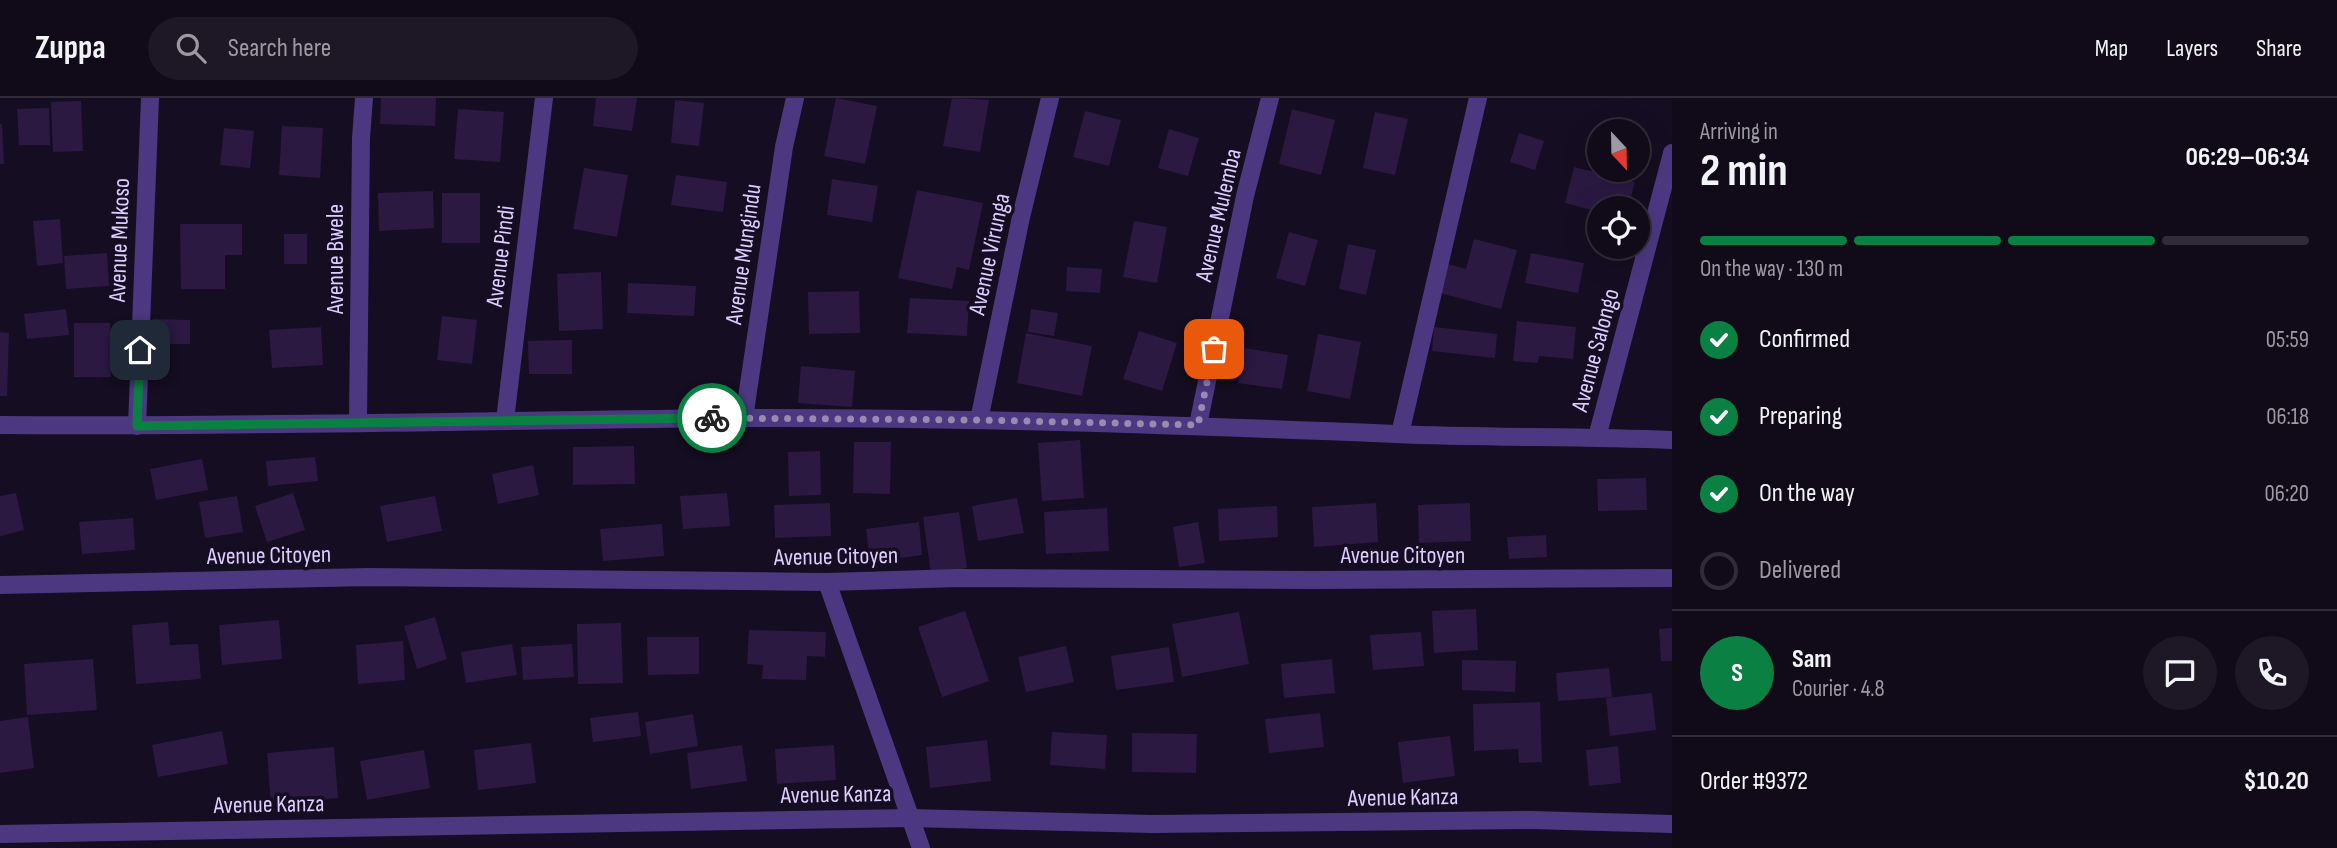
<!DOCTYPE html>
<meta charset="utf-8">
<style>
:root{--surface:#100a19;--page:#1e1826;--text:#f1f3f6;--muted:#9c9aa2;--line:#302b38;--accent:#0b8043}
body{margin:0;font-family:"Sofia Sans Condensed",sans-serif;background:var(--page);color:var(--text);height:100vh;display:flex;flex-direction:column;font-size:26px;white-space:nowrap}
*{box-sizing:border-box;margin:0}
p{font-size:23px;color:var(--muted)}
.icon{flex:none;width:38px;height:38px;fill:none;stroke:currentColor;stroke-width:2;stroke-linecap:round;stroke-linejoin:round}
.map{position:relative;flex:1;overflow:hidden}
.side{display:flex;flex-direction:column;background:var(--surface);width:665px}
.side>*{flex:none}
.needle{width:46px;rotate:158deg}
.buttons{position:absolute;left:1587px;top:21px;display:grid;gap:14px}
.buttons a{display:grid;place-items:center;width:63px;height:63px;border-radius:50%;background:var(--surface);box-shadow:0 7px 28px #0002,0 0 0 2px var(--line);font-size:35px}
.pin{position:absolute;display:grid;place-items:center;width:60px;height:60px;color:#fff;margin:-30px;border-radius:14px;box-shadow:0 4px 10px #0006}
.courier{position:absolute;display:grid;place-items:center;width:70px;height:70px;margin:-35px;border:5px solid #0b8043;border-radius:50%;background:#fff;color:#222;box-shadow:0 2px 9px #0007}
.headline em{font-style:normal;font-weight:700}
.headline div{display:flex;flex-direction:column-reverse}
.headline{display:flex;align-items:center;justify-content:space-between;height:119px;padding:0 28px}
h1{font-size:46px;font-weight:700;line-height:52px}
.bar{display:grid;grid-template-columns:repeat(4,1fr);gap:10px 7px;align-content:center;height:84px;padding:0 28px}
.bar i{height:9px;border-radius:5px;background:var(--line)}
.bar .on{background:var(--accent)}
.bar p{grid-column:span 4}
.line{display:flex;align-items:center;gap:18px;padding:0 28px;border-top:2px solid var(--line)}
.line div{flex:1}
.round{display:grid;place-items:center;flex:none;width:74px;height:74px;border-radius:37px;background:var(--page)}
ol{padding:0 28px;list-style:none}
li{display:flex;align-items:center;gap:21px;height:77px}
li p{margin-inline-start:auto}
li .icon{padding:7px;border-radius:50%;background:var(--accent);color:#fff;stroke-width:4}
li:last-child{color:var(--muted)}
li i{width:38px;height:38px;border:4px solid var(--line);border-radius:50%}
header{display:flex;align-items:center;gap:42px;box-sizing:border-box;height:98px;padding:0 35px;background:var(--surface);border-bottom:2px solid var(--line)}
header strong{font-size:33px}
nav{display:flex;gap:38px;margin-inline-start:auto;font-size:24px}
.search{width:490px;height:63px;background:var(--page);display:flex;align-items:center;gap:18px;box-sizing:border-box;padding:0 24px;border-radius:38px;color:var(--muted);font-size:26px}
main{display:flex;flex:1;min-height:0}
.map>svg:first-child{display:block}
.building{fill:#2b1942}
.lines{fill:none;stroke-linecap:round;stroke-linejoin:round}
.minor{stroke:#4b3881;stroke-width:18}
.done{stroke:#988ab1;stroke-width:7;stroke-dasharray:0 12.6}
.route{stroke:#0b8043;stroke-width:9}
.labels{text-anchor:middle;stroke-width:7;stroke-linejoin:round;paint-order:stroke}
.street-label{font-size:24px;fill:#decdff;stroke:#150d21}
</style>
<header>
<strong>Zuppa</strong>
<div class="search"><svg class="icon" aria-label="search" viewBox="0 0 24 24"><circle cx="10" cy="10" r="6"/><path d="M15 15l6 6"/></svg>Search here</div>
<nav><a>Map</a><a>Layers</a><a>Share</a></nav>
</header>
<main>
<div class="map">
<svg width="1672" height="750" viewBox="0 0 1672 750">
<rect width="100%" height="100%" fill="#150d21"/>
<g class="building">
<path d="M 381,0 L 436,0 L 435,28 L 380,26 Z"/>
<path d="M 596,0 L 637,0 L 632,33 L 593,28 Z"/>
<path d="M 836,0 L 877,8 L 865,66 L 824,58 Z"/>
<path d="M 952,0 L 989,2 L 980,54 L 943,48 Z"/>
<path d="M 675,2 L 704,5 L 699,48 L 671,45 Z"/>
<path d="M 81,3 L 83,53 L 53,54 L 51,4 Z"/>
<path d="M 49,10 L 50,47 L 19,47 L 17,11 Z"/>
<path d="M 458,11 L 504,14 L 500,64 L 454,61 Z"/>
<path d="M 1292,11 L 1335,22 L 1321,77 L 1279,66 Z"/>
<path d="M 1085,13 L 1121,22 L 1109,68 L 1073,59 Z"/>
<path d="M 1375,14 L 1408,21 L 1395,77 L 1363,70 Z"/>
<path d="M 0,26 L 2,26 L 4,66 L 0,66 Z"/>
<path d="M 282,28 L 323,30 L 320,80 L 279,77 Z"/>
<path d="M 224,30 L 254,33 L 250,70 L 220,67 Z"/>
<path d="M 1169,31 L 1199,40 L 1188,78 L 1158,70 Z"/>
<path d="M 1519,35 L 1544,43 L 1535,72 L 1510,64 Z"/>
<path d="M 1574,69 L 1635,84 L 1628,110 L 1600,110 L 1600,114 L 1565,105 Z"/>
<path d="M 584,70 L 628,77 L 617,139 L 573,131 Z"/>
<path d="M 676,77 L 727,84 L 723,114 L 671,107 Z"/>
<path d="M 832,81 L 878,88 L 872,124 L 827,117 Z"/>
<path d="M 917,92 L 983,105 L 969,172 L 957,169 L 952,191 L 898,180 Z"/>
<path d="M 433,93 L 434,130 L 379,133 L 378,95 Z"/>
<rect x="442" y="95" width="38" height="50"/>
<path d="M 60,121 L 63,165 L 37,168 L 33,123 Z"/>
<path d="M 1134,123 L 1167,129 L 1157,185 L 1123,179 Z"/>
<path d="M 180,126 L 242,126 L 242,157 L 225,157 L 225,191 L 181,191 Z"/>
<path d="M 1289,134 L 1318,142 L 1305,188 L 1276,180 Z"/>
<rect x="284" y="136" width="23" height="30"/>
<path d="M 1474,141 L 1517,152 L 1501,211 L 1440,195 L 1448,166 L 1466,171 Z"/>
<path d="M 1348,146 L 1376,152 L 1366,197 L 1339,191 Z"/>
<path d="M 107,155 L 109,188 L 66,191 L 64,158 Z"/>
<path d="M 1531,155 L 1584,165 L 1578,195 L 1525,185 Z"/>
<path d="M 1067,169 L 1102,171 L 1100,195 L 1066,193 Z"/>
<path d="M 601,174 L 603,231 L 559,233 L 557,176 Z"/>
<path d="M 628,185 L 696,188 L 694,218 L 627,215 Z"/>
<path d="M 859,193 L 860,235 L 809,236 L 808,194 Z"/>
<path d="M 910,200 L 969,203 L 967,238 L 907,235 Z"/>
<path d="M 66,211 L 69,237 L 27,241 L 24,216 Z"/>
<path d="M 1031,211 L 1058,215 L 1054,238 L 1028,234 Z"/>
<path d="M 442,218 L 477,222 L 472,266 L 437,262 Z"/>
<path d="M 153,221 L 190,222 L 190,246 L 152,246 Z"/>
<path d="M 1517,223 L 1576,229 L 1573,261 L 1539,258 L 1538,265 L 1513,263 Z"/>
<path d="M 74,225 L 110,225 L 111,279 L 74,279 Z"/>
<path d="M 321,229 L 323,267 L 272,270 L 269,232 Z"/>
<path d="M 1434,229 L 1497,236 L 1495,260 L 1432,253 Z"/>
<path d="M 1139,233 L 1177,245 L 1162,293 L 1123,281 Z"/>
<path d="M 0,234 L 9,235 L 7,298 L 0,298 Z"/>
<path d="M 1026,235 L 1092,248 L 1082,298 L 1017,285 Z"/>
<path d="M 1318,236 L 1361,244 L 1350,301 L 1307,293 Z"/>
<path d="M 572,242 L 572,276 L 529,276 L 528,243 Z"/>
<path d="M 1244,250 L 1288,257 L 1282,291 L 1238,285 Z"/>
<path d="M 801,268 L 855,273 L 852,309 L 798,305 Z"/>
<path d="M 1080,342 L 1084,400 L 1042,403 L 1038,345 Z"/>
<path d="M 854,344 L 891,344 L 890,396 L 853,395 Z"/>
<path d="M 634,348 L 635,386 L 573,387 L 573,349 Z"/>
<path d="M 820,353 L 821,397 L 789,398 L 788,354 Z"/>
<path d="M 315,359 L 318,383 L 268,388 L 266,363 Z"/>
<path d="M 202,361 L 208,392 L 156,402 L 150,371 Z"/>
<path d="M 533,367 L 539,397 L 498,406 L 492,376 Z"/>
<path d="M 1646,380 L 1647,412 L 1598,413 L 1597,381 Z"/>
<path d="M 16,395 L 24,432 L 0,438 L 0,398 Z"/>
<path d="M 293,395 L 305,432 L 267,444 L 255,408 Z"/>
<path d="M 727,395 L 730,428 L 683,431 L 680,398 Z"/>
<path d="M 237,398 L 243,434 L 205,440 L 199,404 Z"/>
<path d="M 435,398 L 442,433 L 387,444 L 380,408 Z"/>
<path d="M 1017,400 L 1024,435 L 978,443 L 972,408 Z"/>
<path d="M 830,405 L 831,438 L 775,440 L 774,407 Z"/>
<path d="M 1376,405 L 1378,444 L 1314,449 L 1312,409 Z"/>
<path d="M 1470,405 L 1471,443 L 1419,445 L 1418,407 Z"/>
<path d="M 1277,408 L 1278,439 L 1219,443 L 1218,411 Z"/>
<path d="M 1107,410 L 1109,453 L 1046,456 L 1044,414 Z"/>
<path d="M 959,414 L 967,470 L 931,476 L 923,419 Z"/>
<path d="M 133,420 L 135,452 L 82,456 L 79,424 Z"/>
<path d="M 919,424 L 922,457 L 870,464 L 866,431 Z"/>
<path d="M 1198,424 L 1205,465 L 1179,469 L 1173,429 Z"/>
<path d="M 662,426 L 664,458 L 603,463 L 600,431 Z"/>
<path d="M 1546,437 L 1547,459 L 1509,461 L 1507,439 Z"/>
<path d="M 1476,511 L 1478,552 L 1434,555 L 1432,513 Z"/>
<path d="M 965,513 L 989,583 L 942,599 L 918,529 Z"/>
<path d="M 1239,514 L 1249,566 L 1182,579 L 1172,526 Z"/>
<path d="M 435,519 L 447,561 L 417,571 L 404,528 Z"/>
<path d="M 279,522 L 282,561 L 222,567 L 219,527 Z"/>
<path d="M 168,524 L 170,547 L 198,546 L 201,581 L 136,586 L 132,527 Z"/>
<path d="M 621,525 L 623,585 L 578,586 L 577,526 Z"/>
<path d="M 1672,530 L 1672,563 L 1661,563 L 1659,531 Z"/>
<path d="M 749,532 L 826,534 L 825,559 L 807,558 L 806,582 L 762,581 L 763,567 L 747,566 Z"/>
<path d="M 1421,534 L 1424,568 L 1373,572 L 1370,537 Z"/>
<path d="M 647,539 L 699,539 L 699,576 L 648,577 Z"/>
<path d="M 403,543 L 405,582 L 358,586 L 356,547 Z"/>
<path d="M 512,546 L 517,577 L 466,585 L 461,554 Z"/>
<path d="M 572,546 L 574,579 L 523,582 L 521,549 Z"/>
<path d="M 1066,548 L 1074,584 L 1026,594 L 1018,559 Z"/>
<path d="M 1169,549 L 1174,584 L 1116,592 L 1111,558 Z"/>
<path d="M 93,561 L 97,612 L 27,617 L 24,566 Z"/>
<path d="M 1332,561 L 1335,595 L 1284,600 L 1281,566 Z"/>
<path d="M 1462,562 L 1516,563 L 1515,594 L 1462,592 Z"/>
<path d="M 1609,570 L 1612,599 L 1558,603 L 1556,575 Z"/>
<path d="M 1652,595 L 1656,632 L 1610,638 L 1606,600 Z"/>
<path d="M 1540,604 L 1542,664 L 1519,665 L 1518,651 L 1474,653 L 1473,606 Z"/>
<path d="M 638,614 L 641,638 L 593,644 L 590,620 Z"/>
<path d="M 1320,615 L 1324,649 L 1269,655 L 1265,621 Z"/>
<path d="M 693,616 L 698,648 L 650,656 L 645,624 Z"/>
<path d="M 28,619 L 34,670 L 0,675 L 0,623 Z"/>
<path d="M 222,633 L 228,666 L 158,679 L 152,647 Z"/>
<path d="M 1052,634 L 1107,637 L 1105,671 L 1050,667 Z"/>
<path d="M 1132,635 L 1197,636 L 1196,675 L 1132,674 Z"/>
<path d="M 1450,638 L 1455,678 L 1403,685 L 1398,644 Z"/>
<path d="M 987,642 L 991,683 L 930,690 L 926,649 Z"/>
<path d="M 531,645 L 536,685 L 478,692 L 474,652 Z"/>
<path d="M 742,647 L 747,683 L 691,691 L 687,655 Z"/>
<path d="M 834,647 L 836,682 L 777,686 L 775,651 Z"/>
<path d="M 1618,648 L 1621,685 L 1589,688 L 1586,652 Z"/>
<path d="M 334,649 L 338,700 L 271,706 L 267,655 Z"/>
<path d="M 424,652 L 430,690 L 367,702 L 360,663 Z"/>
</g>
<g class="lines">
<g class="minor">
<path d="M 744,320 L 784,49 L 795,0"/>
<path d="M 505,322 L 544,0"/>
<path d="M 979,322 L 1021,119 L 1050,0"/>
<path d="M 358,323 L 361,40 L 364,0"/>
<path d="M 0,327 C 246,329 493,322 739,320 C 958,319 1176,327 1395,336 C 1487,340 1580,338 1672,342"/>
<path d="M 1198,327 L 1245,98 L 1270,0"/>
<path d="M 137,328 L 150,0"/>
<path d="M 1400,336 L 1478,0"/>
<path d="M 1597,339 L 1672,55"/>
<path d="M 827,484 L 921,750"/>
<path d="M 0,487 L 369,479 L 827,484 L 958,480 L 1312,482 L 1672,480"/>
<path d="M 0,736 L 910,720 L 1152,726 L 1532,722 L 1672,726"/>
</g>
</g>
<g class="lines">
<path class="done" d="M 712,320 L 979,322 L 1198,327 L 1214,251"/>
<path class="route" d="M 140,252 L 137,328 L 712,320"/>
</g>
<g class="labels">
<g class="street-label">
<text transform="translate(1218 117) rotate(-77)" y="8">Avenue Mulemba</text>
<text transform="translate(119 142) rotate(-88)" y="8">Avenue Mukoso</text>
<text transform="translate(743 156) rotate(-82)" y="8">Avenue Mungindu</text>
<text transform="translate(989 156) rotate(-78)" y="8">Avenue Virunga</text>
<text transform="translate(500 158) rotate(-83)" y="8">Avenue Pindi</text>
<text transform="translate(335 161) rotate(-90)" y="8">Avenue Bwele</text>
<text transform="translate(1595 252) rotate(-75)" y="8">Avenue Salongo</text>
<text transform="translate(269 457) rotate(-1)" y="8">Avenue Citoyen</text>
<text x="1403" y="465">Avenue Citoyen</text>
<text transform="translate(836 458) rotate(-1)" y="8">Avenue Citoyen</text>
<text transform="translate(836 696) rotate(-1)" y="8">Avenue Kanza</text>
<text transform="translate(1403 699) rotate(-1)" y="8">Avenue Kanza</text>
<text transform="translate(269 706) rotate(-1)" y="8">Avenue Kanza</text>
</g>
</g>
</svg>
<div class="buttons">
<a><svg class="needle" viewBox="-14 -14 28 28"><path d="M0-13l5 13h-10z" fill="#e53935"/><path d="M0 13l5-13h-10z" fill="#9c9aa2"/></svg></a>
<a><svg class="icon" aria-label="locate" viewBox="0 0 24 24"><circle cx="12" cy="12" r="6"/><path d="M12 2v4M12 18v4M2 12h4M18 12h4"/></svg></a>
</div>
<div class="pin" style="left:1214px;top:251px;background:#ea580c"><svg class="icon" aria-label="bag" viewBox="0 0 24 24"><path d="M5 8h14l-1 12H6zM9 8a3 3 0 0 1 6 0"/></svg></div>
<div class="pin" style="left:140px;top:252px;background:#1f2937"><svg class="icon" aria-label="home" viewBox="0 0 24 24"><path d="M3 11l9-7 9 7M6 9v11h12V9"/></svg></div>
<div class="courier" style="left:712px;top:320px"><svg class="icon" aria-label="bike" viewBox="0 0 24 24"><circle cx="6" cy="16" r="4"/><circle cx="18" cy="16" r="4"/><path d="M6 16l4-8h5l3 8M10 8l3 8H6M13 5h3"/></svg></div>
</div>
<section class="side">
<div class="headline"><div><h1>2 min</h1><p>Arriving in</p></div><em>06:29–06:34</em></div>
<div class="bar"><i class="on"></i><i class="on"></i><i class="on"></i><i></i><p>On the way · 130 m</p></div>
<ol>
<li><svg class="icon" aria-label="check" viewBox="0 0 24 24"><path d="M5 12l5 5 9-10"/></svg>Confirmed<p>05:59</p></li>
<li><svg class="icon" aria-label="check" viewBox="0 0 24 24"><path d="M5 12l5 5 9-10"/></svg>Preparing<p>06:18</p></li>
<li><svg class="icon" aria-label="check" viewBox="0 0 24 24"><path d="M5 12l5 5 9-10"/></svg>On the way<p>06:20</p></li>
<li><i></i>Delivered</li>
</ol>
<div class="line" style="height:126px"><b class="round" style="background:var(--accent);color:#fff">S</b><div><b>Sam</b><p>Courier · 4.8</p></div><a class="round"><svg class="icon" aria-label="chat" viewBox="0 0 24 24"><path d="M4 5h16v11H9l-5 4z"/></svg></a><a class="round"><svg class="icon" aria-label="phone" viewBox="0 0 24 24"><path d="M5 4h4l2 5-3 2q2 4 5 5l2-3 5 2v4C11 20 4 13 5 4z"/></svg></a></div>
<div class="line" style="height:91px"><div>Order #9372</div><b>$10.20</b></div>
</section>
</main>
